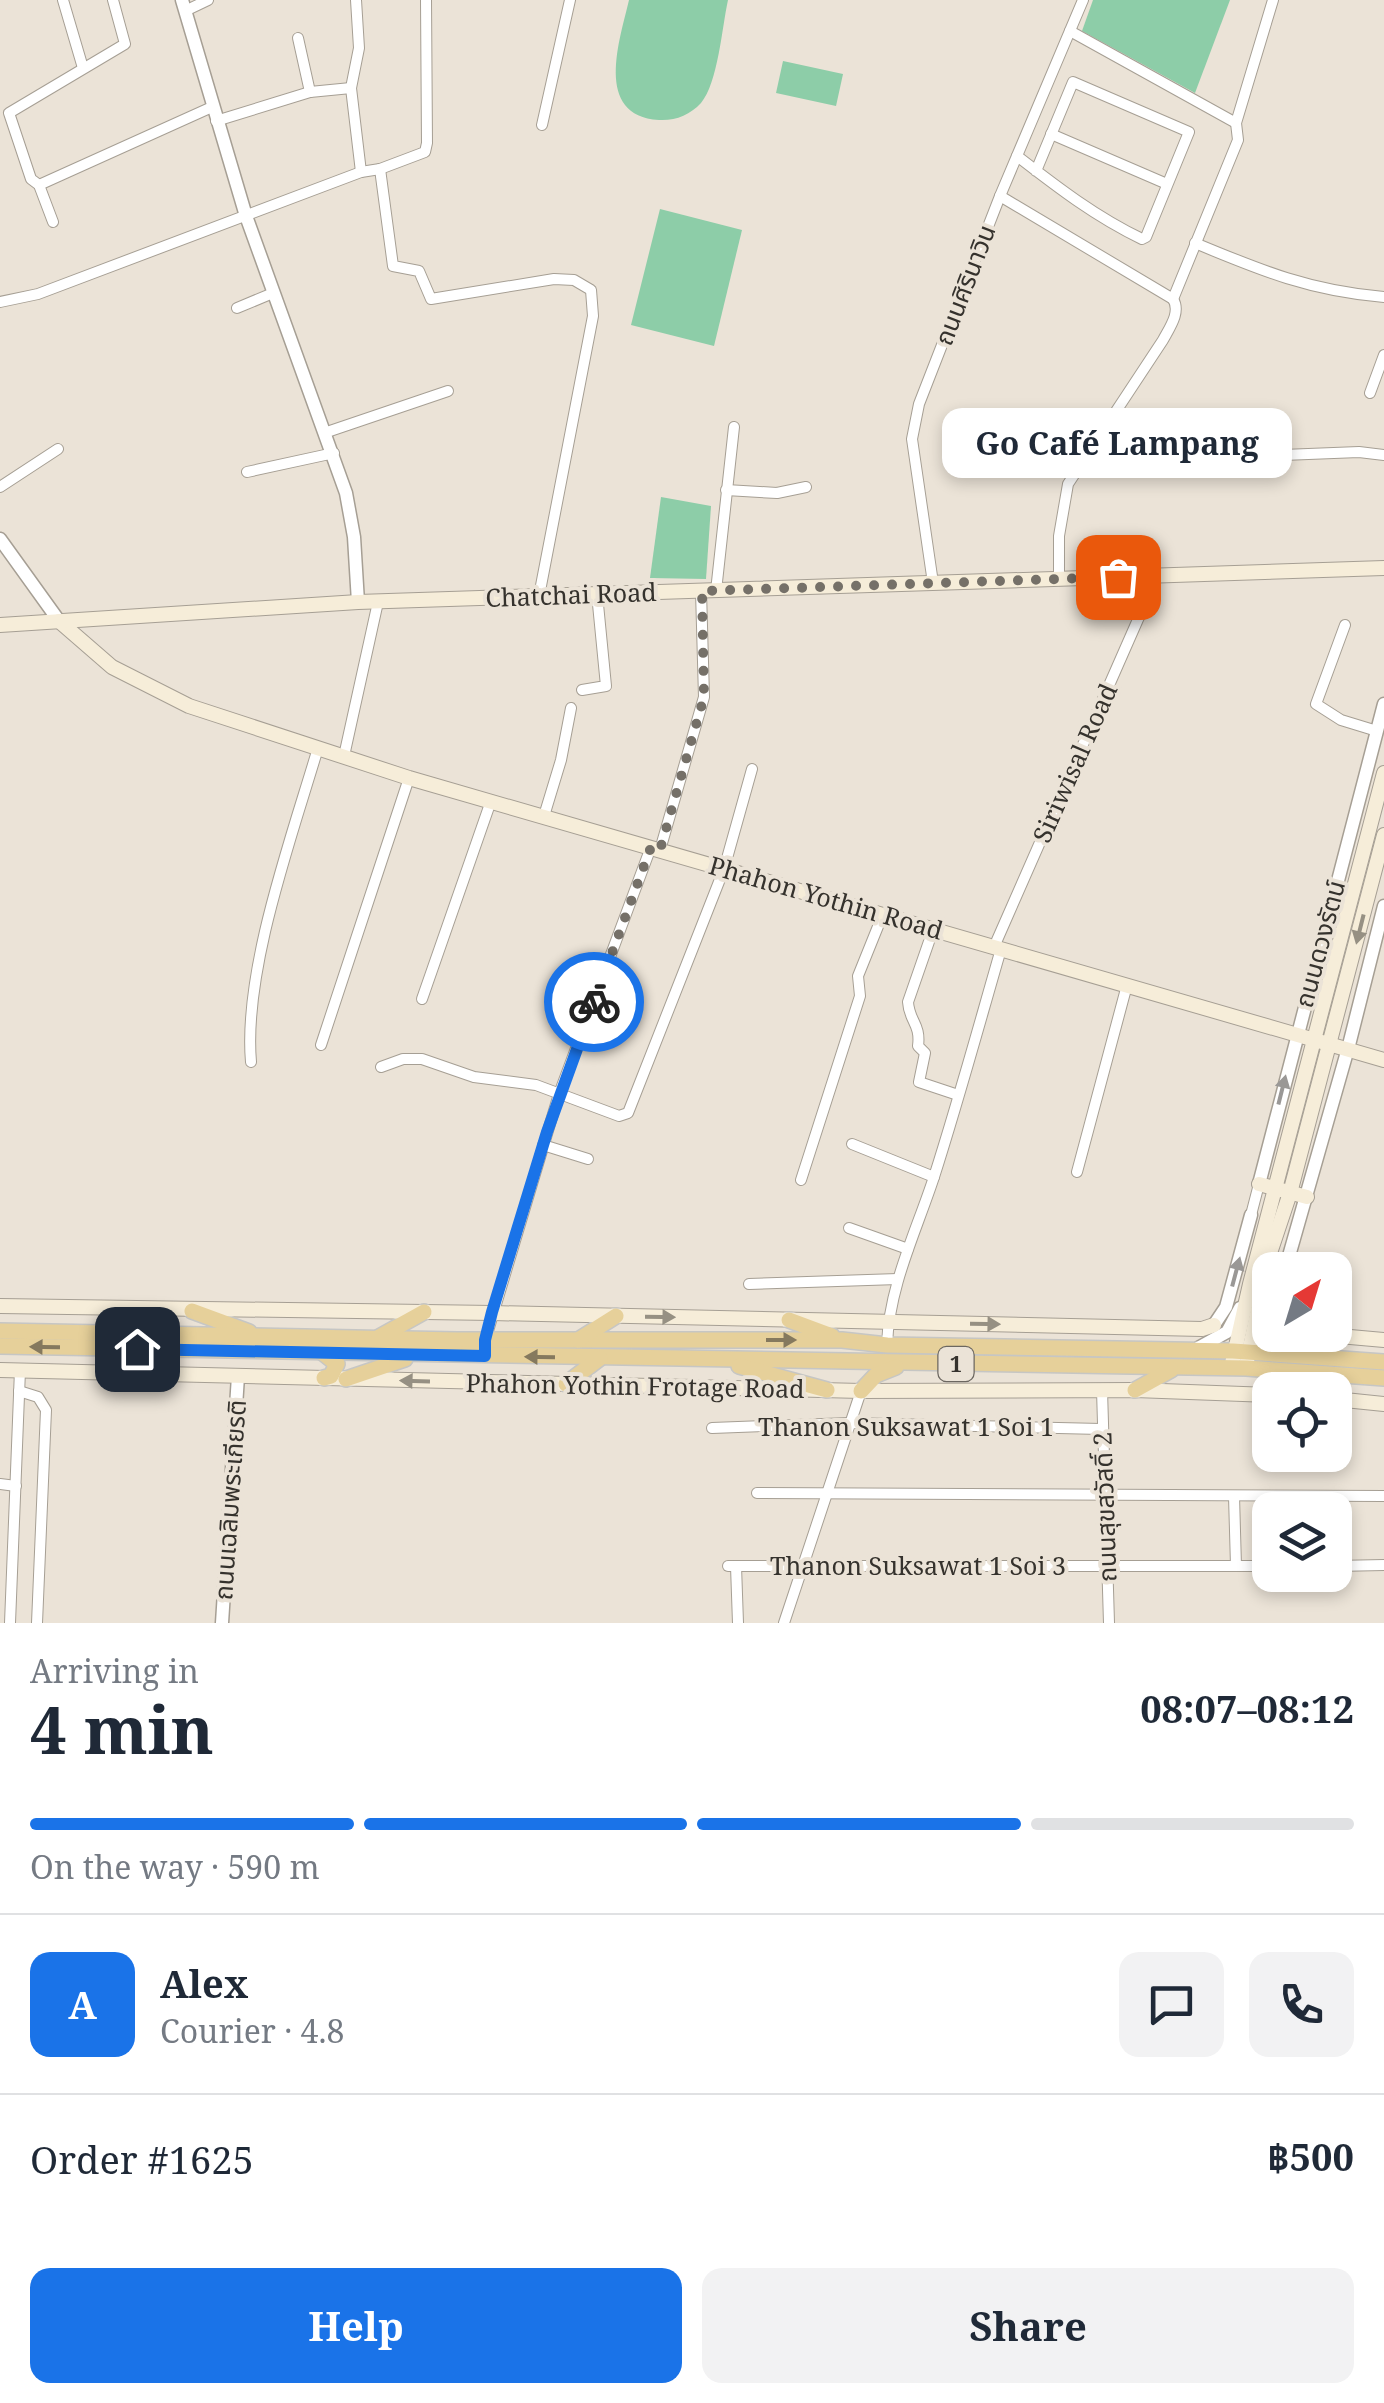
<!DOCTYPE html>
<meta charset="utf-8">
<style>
:root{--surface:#fff;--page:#f2f2f3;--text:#1f2937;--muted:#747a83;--line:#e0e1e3;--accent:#1a73e8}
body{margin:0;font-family:"Noto Serif","Noto Sans Thai",serif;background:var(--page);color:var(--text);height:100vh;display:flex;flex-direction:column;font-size:38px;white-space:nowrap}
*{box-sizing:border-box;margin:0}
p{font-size:32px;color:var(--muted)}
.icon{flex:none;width:55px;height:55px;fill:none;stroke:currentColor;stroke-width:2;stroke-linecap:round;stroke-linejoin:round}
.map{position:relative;height:1623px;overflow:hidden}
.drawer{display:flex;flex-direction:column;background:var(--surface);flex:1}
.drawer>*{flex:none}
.needle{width:65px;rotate:38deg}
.controls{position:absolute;left:1252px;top:1252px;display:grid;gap:20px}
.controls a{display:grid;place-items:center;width:100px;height:100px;border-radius:20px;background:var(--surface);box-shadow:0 5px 15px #0003;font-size:50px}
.pin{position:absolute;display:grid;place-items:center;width:85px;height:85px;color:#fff;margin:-42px;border-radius:20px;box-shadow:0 5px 15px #0006}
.courier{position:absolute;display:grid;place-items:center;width:100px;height:100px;margin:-50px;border:8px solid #1a73e8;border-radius:50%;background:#fff;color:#222;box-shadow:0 2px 12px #0007}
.bubble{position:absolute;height:70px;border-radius:20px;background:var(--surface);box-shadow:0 5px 15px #0003;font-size:32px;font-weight:700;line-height:70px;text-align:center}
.summary em{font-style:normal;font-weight:700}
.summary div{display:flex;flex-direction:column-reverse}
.summary{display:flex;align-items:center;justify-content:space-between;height:170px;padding:0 30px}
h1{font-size:65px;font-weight:700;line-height:75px}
.bar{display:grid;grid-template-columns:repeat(4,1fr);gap:15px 10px;align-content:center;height:120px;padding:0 30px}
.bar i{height:12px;border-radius:8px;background:var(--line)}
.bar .on{background:var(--accent)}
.bar p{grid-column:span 4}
.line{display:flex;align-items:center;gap:25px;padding:0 30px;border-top:2px solid var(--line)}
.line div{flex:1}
.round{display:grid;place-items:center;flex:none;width:105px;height:105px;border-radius:20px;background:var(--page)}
.button{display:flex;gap:20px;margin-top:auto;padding:20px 30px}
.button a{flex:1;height:115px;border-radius:20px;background:var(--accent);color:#fff;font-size:40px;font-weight:700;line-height:115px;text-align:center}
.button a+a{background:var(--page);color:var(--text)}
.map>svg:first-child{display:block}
.green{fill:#8dcda8}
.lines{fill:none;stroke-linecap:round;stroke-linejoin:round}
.minor-casing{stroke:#a69f94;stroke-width:12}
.tertiary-casing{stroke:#a69f94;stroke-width:15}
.secondary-casing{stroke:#a69f94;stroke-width:16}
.trunk-casing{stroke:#c6c6c4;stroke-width:18}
.minor{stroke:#fff;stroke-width:10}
.tertiary{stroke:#fff;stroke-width:12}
.secondary{stroke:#f6edd9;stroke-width:14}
.trunk{stroke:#e6d09a;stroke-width:15}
.oneway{fill:#969083}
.oneway2{fill:#9a9896}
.oneway3{fill:#85795e}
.done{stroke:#757068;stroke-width:10;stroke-dasharray:0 18}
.route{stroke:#1a73e8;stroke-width:12}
.labels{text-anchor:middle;stroke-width:8;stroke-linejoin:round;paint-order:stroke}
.shield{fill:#ebe3d7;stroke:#6c6760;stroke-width:2.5}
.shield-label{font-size:22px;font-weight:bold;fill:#35322d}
.street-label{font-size:25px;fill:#35322d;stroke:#ebe3d7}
</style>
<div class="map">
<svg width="1384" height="1623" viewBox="0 0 1384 1623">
<rect width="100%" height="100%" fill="#ebe3d7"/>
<g class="green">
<path d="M 629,0 L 728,0 C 722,27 718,83 701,103 C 690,115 675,121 659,120 C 593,116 620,39 629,0 Z"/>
<path d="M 1093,0 L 1230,0 L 1195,93 L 1082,31 Z"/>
<path d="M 783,61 L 843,74 L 836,106 L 776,93 Z"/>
<path d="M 660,209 L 742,230 L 714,346 L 631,325 Z"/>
<path d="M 661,497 L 711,506 L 706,579 L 650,578 Z"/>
</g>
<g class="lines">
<g class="minor-casing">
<g id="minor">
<path d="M 63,0 L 83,68"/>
<path d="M 356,0 L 359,48 L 351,88 L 361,172"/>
<path d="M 185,11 L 208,0"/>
<path d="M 1070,31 L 1236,123"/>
<path d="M 298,38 L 310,92"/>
<path d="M 216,121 L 310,92 L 351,88"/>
<path d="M 542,125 L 570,0"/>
<path d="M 1051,134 L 1167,184"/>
<path d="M 1017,156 C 1057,187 1096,217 1142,239 L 1146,237 L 1189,132 L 1073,82 L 1036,171"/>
<path d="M 380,169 L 393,266 L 419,271 L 431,299 L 554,279 L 574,280 L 591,290 L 593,316 L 539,596"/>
<path d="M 39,185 L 212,107"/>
<path d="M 1000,196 L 1173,299 L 1238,140 L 1236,123 L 1273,0"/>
<path d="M 53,222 L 39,185 L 31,179 L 9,113 L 125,44 L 113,0"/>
<path d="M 1195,243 C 1262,271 1311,291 1384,297"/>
<path d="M 0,302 L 38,294 L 361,172 L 380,169 L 425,152 L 427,143 L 426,0"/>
<path d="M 237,308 L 273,293"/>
<path d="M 1370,393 L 1384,355"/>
<path d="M 327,432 L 448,391"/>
<path d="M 1283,455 L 1359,452 L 1384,455"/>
<path d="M 247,472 L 334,453"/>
<path d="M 0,487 L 58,449"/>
<path d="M 726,490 L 777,493 L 806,487"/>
<path d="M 1059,579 L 1059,536 L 1068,484 L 1163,340 C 1170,327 1181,312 1173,299"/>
<path d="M 933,583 L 912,439 L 919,404 L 1000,196 L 1083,0"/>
<path d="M 716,591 L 734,427"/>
<path d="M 1345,625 L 1316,704 L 1341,720 L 1377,731"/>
<path d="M 582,690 L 606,686 L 597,594"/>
<path d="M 344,756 L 378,602"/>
<path d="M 544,816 L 561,760 L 571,708"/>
<path d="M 660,850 L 704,697 L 701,591"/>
<path d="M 933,930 L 908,1002 C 909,1021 921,1024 918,1046 L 925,1053 L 919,1082 L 958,1095"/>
<path d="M 994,947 L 1143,608 L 1147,576"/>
<path d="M 422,999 L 491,801"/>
<path d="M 321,1045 L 409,778"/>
<path d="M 251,1062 C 243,971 292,836 318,748"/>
<path d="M 381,1067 L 403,1059 L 422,1059 L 474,1077 L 536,1085 L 619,1116 L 628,1113 L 724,869 L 752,769"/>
<path d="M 852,1144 L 934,1177"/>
<path d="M 543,1145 L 588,1159"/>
<path d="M 1077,1172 L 1127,985"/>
<path d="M 801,1180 L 860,996 L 858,976 L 883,914"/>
<path d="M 1251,1215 L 1259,1184"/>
<path d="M 849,1228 L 908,1249"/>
<path d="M 749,1284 L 898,1279"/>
<path d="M 485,1341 L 559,1094 L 651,847"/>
<path d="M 887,1345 C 889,1286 916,1232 934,1177 C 958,1102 979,1025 1001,949"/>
<path d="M 1102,1390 L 1109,1623"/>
<path d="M 19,1391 L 38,1397 L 46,1410 L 37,1623"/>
<path d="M 712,1428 L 849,1423 L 1101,1429"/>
<path d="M 0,1484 L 16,1486"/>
<path d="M 757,1493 L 1384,1496"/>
<path d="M 1234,1496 L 1236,1566"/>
<path d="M 728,1566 L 1270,1566"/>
<path d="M 736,1566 L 738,1623"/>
<path d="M 1335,1566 L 1384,1565"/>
<path d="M 10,1623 L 20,1370"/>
<path d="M 784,1623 L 861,1391"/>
</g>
</g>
<g class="tertiary-casing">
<g id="tertiary">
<path d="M 182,0 L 246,216 L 346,493 L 354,537 L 358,602"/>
<path d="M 0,539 L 59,621"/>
<path d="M 1259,1184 L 1384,704"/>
<path d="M 1285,1270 L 1349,1045 L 1384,906"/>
<path d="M 1267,1290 L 1265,1314 L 1270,1327"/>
<path d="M 1214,1325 L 1226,1307 L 1251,1215"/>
<path d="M 1275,1335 L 1312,1354"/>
<path d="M 1198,1348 L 1227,1332 L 1240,1308"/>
<path d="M 222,1623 L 238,1376"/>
</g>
</g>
<g class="secondary-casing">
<g id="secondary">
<path d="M 59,621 L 112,667 L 189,706 L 409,778 L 1384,1060"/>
<path d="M 0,625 L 358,602 L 1384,568"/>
<path d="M 1259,1184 L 1307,1197"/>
<path d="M 0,1306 L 493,1313 L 1202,1329 L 1214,1325"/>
<path d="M 1328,1335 L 1384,1340"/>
<path d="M 1247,1361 L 1270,1253 L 1290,1193 L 1384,835"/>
<path d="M 1231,1368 L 1250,1284 L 1384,773"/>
<path d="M 0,1370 L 861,1391 L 1135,1390 L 1270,1395"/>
<path d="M 1335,1399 L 1384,1404"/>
</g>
</g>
<g class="trunk-casing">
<g id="trunk">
<path d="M 192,1311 L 249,1332"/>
<path d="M 789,1320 L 832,1336"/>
<path d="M 0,1331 L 457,1340 L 842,1340 L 887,1345 L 1233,1351 L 1384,1362"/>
<path d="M 379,1337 L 424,1312"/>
<path d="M 578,1340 L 616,1316"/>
<path d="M 0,1346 L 1246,1368 L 1384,1378"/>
<path d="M 323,1353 L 337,1364 L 331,1376 L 324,1378"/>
<path d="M 739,1366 L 827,1390"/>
<path d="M 346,1379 L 405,1359"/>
<path d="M 566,1384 L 600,1358"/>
<path d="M 1135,1390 L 1171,1370"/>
<path d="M 861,1391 L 876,1375 L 896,1367"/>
</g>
</g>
<use href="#minor" class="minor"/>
<use href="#tertiary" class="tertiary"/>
<use href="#secondary" class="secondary"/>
<use href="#trunk" class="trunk"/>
</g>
<defs><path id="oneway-solid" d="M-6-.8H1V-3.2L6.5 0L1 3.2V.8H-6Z" transform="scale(2.5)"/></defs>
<g class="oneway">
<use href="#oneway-solid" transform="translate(1360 929) rotate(104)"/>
<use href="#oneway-solid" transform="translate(660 1317) rotate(1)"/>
<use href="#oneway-solid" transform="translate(985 1324) rotate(1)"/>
<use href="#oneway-solid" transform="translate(415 1381) rotate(-178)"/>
</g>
<g class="oneway2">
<use href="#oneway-solid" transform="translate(1282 1090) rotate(-76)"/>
<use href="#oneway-solid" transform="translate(1236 1272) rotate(-75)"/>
</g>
<g class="oneway3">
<use href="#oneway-solid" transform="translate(781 1340)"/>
<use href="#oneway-solid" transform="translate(45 1347) rotate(-179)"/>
<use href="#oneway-solid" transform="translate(540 1357) rotate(-179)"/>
</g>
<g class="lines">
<path class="done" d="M 594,1002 L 651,847 L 660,850 L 704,697 L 702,591 L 1118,577"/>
<path class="route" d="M 137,1349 L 485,1356 L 485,1340 L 492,1312 L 547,1132 L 594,1002"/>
</g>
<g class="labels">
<rect class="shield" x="938.5" y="1347" width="35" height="34" rx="8"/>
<g class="shield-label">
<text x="956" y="1372">1</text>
</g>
<g class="street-label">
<text transform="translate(965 285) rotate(-69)" y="9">ถนนศิรินาวิน</text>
<text transform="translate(571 595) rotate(-2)" y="9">Chatchai Road</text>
<text transform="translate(1075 763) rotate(-66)" y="9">Siriwisal Road</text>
<text transform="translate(826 898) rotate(16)" y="9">Phahon Yothin Road</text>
<text transform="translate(1320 944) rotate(-75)" y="9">ถนนดวงรัตน์</text>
<text transform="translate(635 1386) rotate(1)" y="9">Phahon Yothin Frotage Road</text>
<text x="906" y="1436">Thanon Suksawat 1 Soi 1</text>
<text transform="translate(230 1500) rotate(-86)" y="9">ถนนเฉลิมพระเกียรติ</text>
<text transform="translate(1105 1507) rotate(-92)" y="9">ถนนสุขสวัสดิ์ 2</text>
<text x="918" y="1575">Thanon Suksawat 1 Soi 3</text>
</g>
</g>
</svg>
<div class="controls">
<a><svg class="needle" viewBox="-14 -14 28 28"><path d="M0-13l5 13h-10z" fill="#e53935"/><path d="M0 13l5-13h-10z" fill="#747a83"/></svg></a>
<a><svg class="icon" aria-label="locate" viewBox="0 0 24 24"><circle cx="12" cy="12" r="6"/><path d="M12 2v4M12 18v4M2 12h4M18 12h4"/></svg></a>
<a><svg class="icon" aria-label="layers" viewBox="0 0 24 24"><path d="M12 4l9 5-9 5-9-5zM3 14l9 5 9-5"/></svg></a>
</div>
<div class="pin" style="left:1118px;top:577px;background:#ea580c"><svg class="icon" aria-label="bag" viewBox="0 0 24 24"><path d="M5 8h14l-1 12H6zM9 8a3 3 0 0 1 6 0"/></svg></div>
<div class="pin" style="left:137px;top:1349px;background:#1f2937"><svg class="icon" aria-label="home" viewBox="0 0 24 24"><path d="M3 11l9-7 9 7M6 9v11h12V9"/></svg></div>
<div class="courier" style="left:594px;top:1002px"><svg class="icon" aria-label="bike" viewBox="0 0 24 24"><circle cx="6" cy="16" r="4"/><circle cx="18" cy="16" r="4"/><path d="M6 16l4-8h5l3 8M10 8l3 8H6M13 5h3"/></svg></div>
<div class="bubble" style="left:942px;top:408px;width:350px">Go Café Lampang</div>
</div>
<section class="drawer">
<div class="summary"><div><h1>4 min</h1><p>Arriving in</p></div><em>08:07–08:12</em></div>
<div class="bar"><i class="on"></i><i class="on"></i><i class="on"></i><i></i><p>On the way · 590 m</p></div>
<div class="line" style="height:180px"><b class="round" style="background:var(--accent);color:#fff">A</b><div><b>Alex</b><p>Courier · 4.8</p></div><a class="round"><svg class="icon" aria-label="chat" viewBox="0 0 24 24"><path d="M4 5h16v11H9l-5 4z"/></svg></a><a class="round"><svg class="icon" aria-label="phone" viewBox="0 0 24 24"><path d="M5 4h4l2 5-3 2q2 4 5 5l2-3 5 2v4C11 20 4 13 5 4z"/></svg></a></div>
<div class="line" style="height:130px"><div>Order #1625</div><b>฿500</b></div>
<div class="button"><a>Help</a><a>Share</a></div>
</section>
